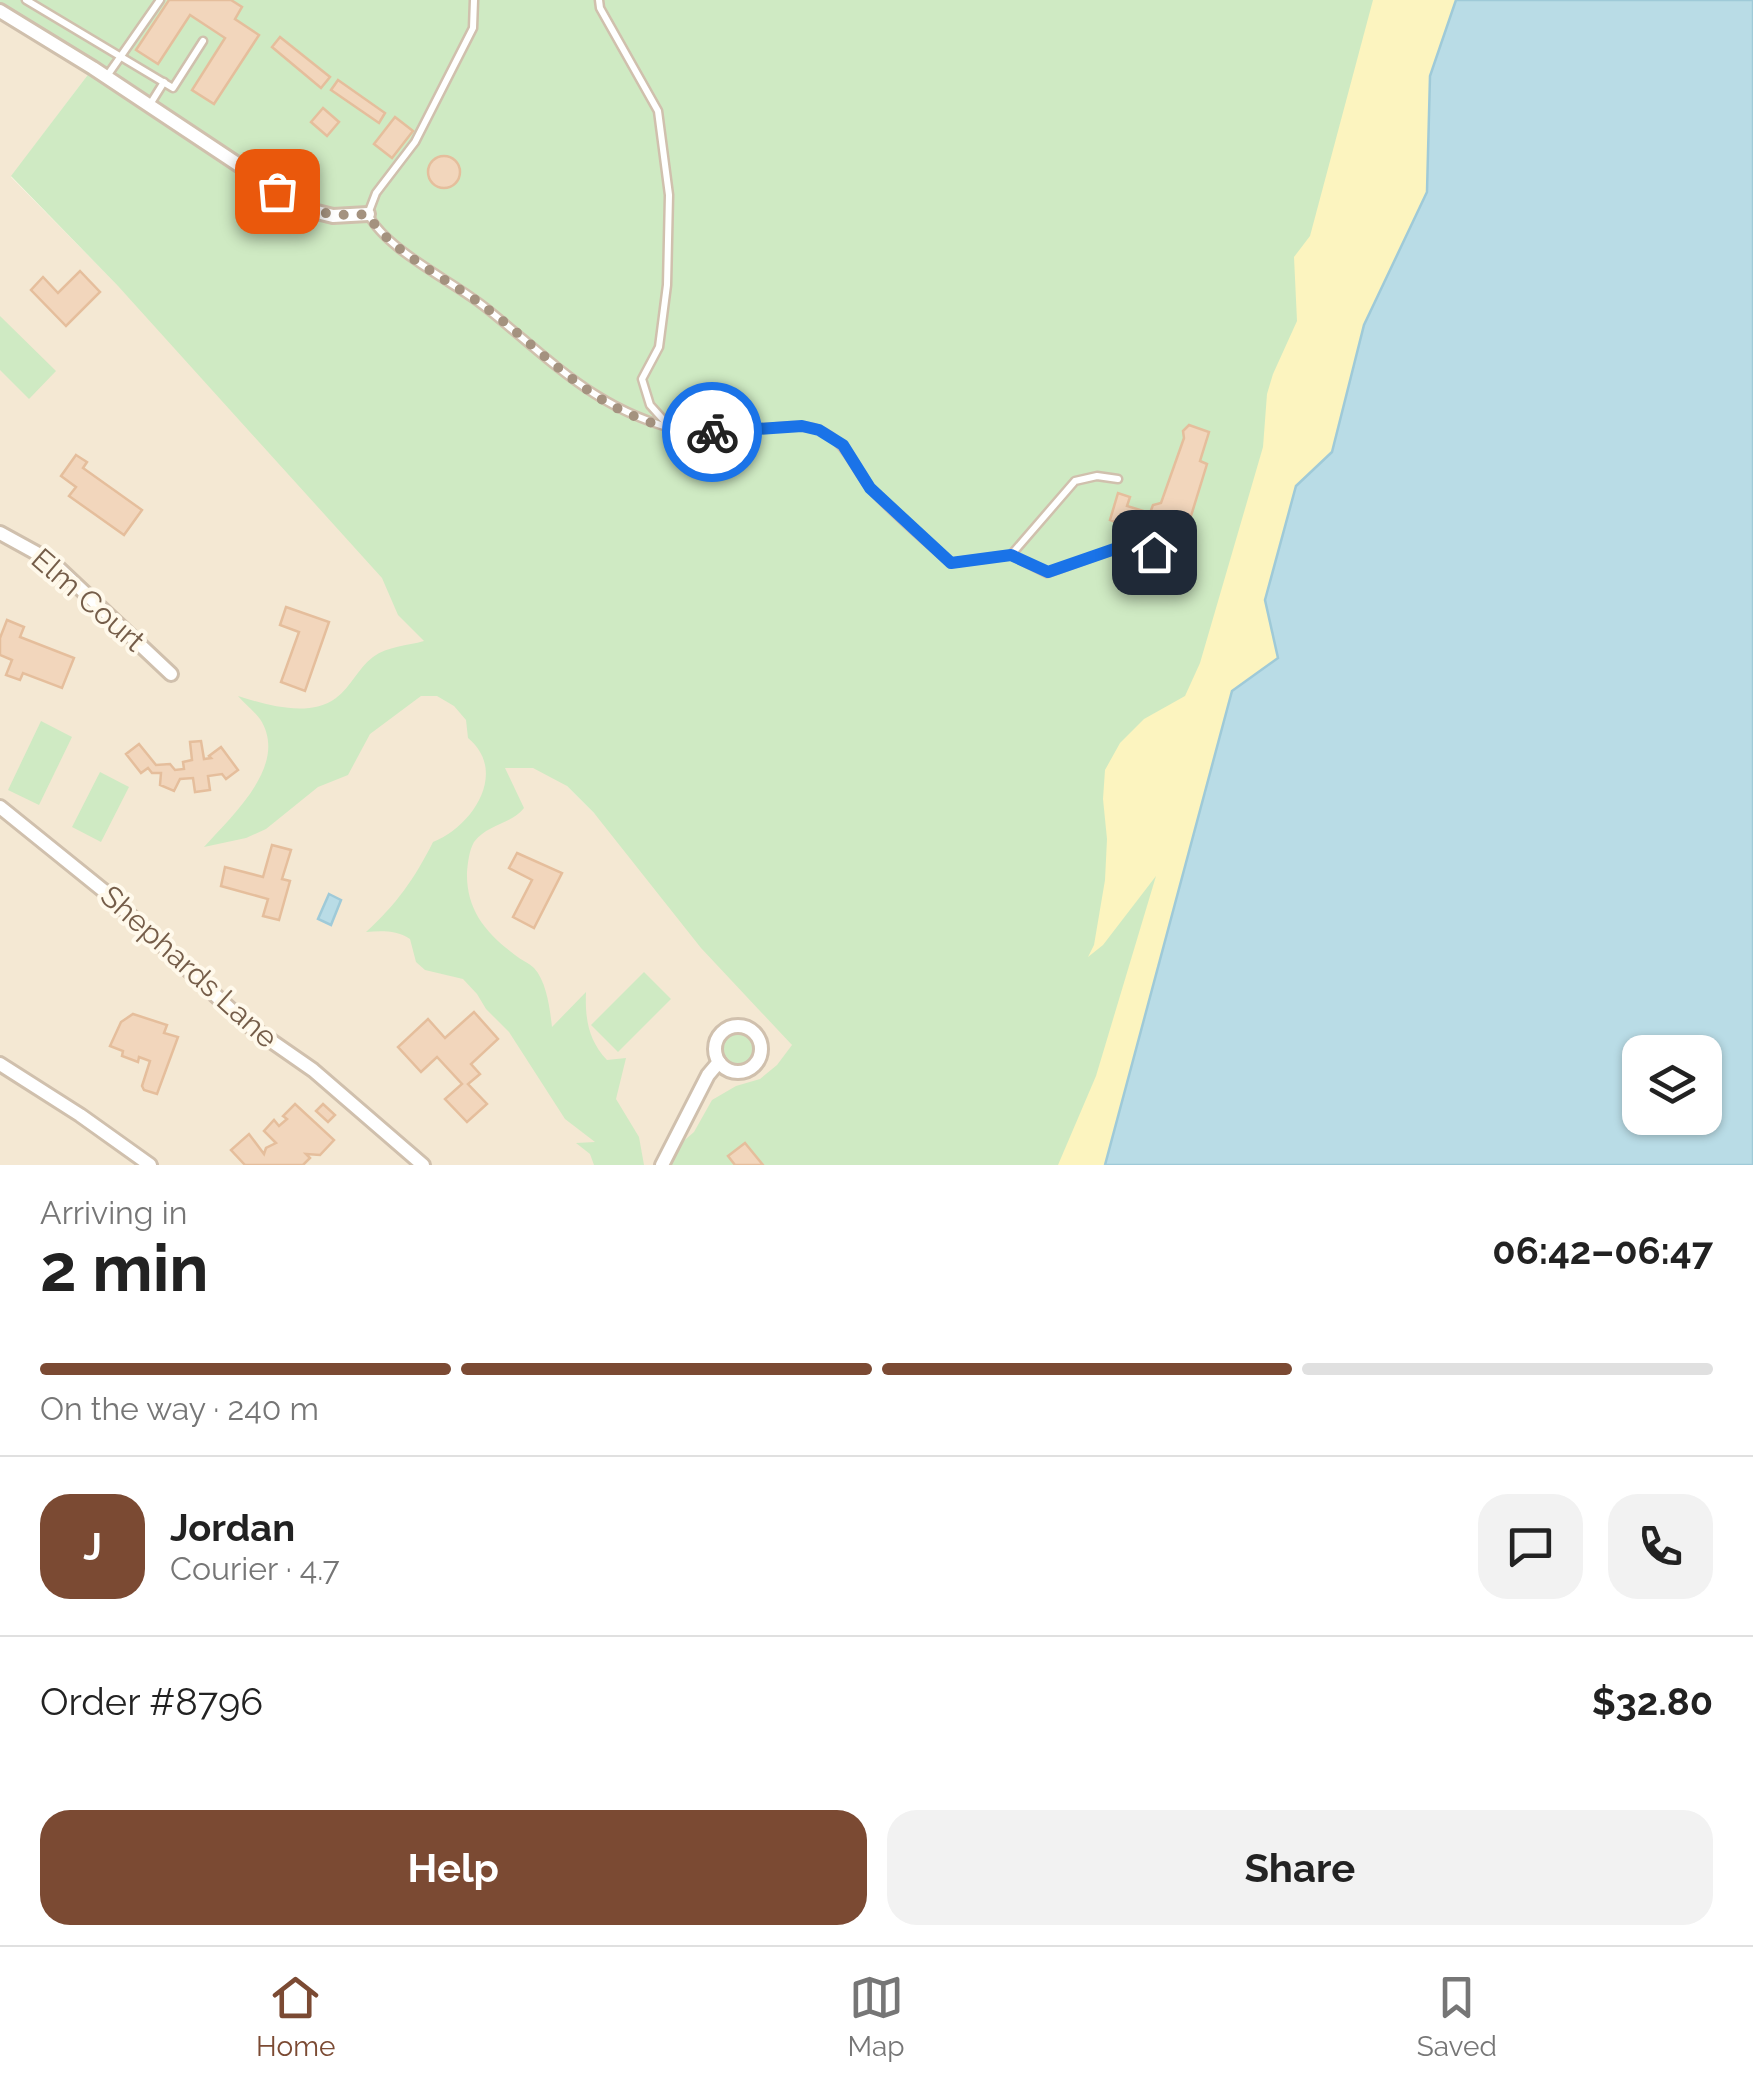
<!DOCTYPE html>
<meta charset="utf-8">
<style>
:root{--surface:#fff;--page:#f2f2f2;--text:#222;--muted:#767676;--line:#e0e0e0;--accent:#7b4a33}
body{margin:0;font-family:Raleway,sans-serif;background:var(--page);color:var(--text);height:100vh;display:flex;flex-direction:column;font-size:38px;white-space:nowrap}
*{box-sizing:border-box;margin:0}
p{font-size:32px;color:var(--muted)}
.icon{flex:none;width:55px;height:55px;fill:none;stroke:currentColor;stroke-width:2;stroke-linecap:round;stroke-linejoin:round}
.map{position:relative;height:1165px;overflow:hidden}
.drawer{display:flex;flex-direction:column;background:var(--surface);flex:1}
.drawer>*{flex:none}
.tools{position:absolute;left:1622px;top:1035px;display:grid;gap:20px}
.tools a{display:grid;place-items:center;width:100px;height:100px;border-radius:20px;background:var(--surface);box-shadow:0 2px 8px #0004;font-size:50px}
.pin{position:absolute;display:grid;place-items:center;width:85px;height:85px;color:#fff;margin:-42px;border-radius:20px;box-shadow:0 5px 15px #0006}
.courier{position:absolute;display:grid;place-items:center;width:100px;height:100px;margin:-50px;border:8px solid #1a73e8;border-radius:50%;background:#fff;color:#222;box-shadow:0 2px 12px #0007}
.overview em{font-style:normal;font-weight:700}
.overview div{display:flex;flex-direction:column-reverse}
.overview{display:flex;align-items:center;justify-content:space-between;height:170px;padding:0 40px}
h1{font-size:65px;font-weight:700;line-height:75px}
.bar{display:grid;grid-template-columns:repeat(4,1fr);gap:15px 10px;align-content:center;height:120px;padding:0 40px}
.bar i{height:12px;border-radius:8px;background:var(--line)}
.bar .selected{background:var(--accent)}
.bar p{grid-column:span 4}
.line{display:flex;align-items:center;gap:25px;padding:0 40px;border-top:2px solid var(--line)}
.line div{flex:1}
.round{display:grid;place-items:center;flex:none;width:105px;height:105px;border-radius:30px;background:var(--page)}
.action{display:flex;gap:20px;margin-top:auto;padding:20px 40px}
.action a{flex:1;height:115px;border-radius:30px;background:var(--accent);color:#fff;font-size:40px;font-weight:700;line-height:115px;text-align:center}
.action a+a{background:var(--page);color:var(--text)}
.tabs{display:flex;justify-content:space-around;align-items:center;height:140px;border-top:2px solid var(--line);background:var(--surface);font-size:28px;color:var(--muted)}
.tabs a{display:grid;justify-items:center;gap:5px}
.tabs .selected{color:var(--accent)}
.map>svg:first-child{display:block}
.residential{fill:#f4e8d3}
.green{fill:#cfeac3}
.sand{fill:#fcf4bf}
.water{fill:#b9dce6;stroke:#9fcad8;stroke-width:2.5;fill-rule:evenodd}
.building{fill:#f2d6bc;stroke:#e5be9c;stroke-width:2.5}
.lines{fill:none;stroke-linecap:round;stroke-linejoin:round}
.lane-casing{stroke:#d0c0ad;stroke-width:11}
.street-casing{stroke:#d0c0ad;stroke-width:18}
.lane{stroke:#fff;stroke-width:6}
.street{stroke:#fff;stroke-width:12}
.done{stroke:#a4927f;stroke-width:10;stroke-dasharray:0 18}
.route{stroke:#1a73e8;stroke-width:12}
.labels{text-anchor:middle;stroke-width:8;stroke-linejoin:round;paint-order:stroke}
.street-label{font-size:30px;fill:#755d49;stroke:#fff9eb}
</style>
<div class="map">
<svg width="1753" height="1165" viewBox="0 0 1753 1165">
<rect width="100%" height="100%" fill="#fcf5e4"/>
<path class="residential" d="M 0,11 L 93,68 L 11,177 L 205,374 L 540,759 L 711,930 L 792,1045 L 812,1165 L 0,1165 Z"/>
<g class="green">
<path d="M 0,0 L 1441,0 L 1098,1165 L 656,1165 L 694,1132 L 712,1100 L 736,1086 L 760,1079 L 777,1065 L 792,1045 L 701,948 L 594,813 L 567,786 L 533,768 L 505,768 L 524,808 C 512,824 487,824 474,842 C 469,851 468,862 467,872 C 466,910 486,933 515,955 C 521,960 529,963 534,968 C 547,982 550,1010 552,1027 L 586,992 C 585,1018 588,1040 607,1060 L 626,1058 L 616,1099 L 639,1137 L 644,1165 L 594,1165 L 590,1154 L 576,1143 L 595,1142 L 565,1119 L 509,1032 L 486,1009 L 477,994 L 463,979 L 425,970 L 416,962 L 410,939 C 396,930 382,931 366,932 C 396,905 415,878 433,842 C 472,827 509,772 468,738 L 466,720 L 454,706 L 437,696 L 421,696 L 370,734 L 348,775 L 318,787 L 266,829 L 246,838 L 204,847 C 231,816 290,765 260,719 C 254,711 245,704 238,696 C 267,705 309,718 336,698 C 351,687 358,668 373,657 C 388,646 407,646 424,641 L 398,615 L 382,578 L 118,286 L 11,176 L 93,68 L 0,11 Z"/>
<path d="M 0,316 L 56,371 L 29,399 L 0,370 Z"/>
<path d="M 41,721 L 72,737 L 39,805 L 8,790 Z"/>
<path d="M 100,772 L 129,787 L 101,842 L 72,827 Z"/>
<path d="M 644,972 L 671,999 L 618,1052 L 591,1025 Z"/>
<circle cx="738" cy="1049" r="16"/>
</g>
<path class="sand" d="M 1373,0 L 1456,0 L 1430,76 L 1427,192 L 1364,325 L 1332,452 L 1296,486 L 1265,600 L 1278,658 L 1232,691 L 1105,1165 L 1058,1165 L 1096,1076 L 1156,876 L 1103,945 L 1088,957 L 1094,945 L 1105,880 L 1107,839 L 1103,799 L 1105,770 L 1120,743 L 1144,719 L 1185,696 L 1200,663 L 1263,447 L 1267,394 L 1273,374 L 1297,321 L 1294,257 L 1310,236 Z"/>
<g class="water">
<path d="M 1456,0 L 1753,0 L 1753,1165 L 1105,1165 L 1232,691 L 1278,658 L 1265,600 L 1296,486 L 1332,452 L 1364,325 L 1427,192 L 1430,76 ZM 1640,1052 L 1705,1052 L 1705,1118 L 1640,1118 Z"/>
<path d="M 329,894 L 341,900 L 331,925 L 318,919 Z"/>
</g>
<g class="building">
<path d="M 169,0 L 231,0 L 242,7 L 235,19 L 259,35 L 214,104 L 192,90 L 225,38 L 190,15 L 158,64 L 136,50 Z"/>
<path d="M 280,37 L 330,77 L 321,88 L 272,47 Z"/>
<path d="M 338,80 L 385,113 L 379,123 L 331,90 Z"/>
<path d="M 323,108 L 339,122 L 327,136 L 311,122 Z"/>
<path d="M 395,117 L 413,131 L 392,158 L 374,144 Z"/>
<circle cx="444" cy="172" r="16"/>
<path d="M 80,271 L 100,292 L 66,326 L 31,290 L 43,277 L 58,293 Z"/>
<path d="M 1189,425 L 1209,432 L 1200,461 L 1207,464 L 1191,516 L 1178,512 L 1171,536 L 1160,533 L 1158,538 L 1110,520 L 1118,493 L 1130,497 L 1127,506 L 1150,513 L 1153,505 L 1161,503 L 1184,438 L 1183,431 Z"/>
<path d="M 76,455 L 87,462 L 83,468 L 142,510 L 124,535 L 69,496 L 76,487 L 61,476 Z"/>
<path d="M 286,607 L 329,622 L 305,691 L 281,682 L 299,632 L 280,625 Z"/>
<path d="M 7,620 L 24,627 L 20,637 L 74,658 L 62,688 L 23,673 L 20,680 L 6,675 L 12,660 L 0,655 L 0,638 Z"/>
<path d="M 201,741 L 204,759 L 211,758 L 209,756 L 221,747 L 238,770 L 226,779 L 222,774 L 208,776 L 210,790 L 195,792 L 193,778 L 180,779 L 174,791 L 160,785 L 161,773 L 152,773 L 148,768 L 141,773 L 126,754 L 139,744 L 156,765 L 170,764 L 175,770 L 184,769 L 183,762 L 192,760 L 190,742 Z"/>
<path d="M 272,845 L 291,850 L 282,879 L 290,881 L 279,920 L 263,916 L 268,899 L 221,886 L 225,867 L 263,877 Z"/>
<path d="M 517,853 L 562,873 L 534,928 L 513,917 L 532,880 L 509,868 Z"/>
<path d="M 474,1012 L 498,1039 L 471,1064 L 480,1074 L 468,1084 L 487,1104 L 467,1122 L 445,1099 L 462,1084 L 437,1057 L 421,1072 L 398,1047 L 428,1019 L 445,1038 Z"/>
<path d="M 133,1014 L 167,1025 L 164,1033 L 178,1037 L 157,1094 L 144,1090 L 142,1086 L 150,1061 L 139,1057 L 138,1062 L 122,1056 L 123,1051 L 110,1046 L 121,1022 Z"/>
<path d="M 295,1104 L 334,1140 L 320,1155 L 306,1154 L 310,1158 L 303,1165 L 245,1165 L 231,1150 L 249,1134 L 264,1154 L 266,1148 L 276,1143 L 264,1131 L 274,1120 L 279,1126 L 287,1119 L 283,1116 Z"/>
<path d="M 323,1104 L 335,1115 L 328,1122 L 316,1111 Z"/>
<path d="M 745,1143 L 763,1165 L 735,1165 L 728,1156 Z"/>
</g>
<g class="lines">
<g class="lane-casing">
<g id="lane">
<path d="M 26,0 L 173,88 L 203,41"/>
<path d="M 474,0 L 473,28 L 415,142 L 376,193 L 368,214 C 387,251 453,281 486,308 C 550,359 597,412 683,431 C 721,440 789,418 819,430 C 848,442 854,470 873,491 C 897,517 925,540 951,563 L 1011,555 L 1075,481 L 1097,476 L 1118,479"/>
<path d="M 599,0 L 600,8 L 658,111 L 669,195 L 667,285 L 659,347 L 642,379 L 650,405 L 668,425"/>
<path d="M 107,76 L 160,0"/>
<path d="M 149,106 L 164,82"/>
<path d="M 1011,555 L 1047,573 L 1126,545 L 1154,552"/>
</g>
</g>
<g class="street-casing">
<g id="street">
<path d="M 0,11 L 93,68 L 305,209 L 333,216 L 368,214"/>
<path d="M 0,533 L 51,561 L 171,674"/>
<path d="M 0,807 L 104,891 L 244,1022 L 313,1070 L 423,1165"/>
<circle cx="738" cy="1049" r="23"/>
<path d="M 0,1064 L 80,1115 L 150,1165"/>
<path d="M 662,1165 L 708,1075 L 719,1062"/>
</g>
</g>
<use href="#lane" class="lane"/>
<use href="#street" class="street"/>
</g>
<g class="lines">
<path class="done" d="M 277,191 C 312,213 327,217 368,214 C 385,248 450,281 481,304 C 555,359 609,432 712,432"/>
<path class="route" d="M 712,432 L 802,426 L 819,430 L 843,445 L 870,488 L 951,563 L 1011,555 L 1048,572 L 1126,545 L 1154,552"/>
</g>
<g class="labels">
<g class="street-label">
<text transform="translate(88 600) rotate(41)" y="10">Elm Court</text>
<text transform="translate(189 967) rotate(42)" y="10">Shephards Lane</text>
</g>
</g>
</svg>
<div class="tools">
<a><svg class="icon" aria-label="layers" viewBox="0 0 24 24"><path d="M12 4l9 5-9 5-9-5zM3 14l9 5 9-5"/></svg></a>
</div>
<div class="pin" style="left:277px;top:191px;background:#ea580c"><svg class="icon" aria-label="bag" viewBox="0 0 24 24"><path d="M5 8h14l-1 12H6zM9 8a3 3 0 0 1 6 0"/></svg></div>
<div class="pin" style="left:1154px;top:552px;background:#1f2937"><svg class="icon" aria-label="home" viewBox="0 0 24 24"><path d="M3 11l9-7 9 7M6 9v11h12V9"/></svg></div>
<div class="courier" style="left:712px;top:432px"><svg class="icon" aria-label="bike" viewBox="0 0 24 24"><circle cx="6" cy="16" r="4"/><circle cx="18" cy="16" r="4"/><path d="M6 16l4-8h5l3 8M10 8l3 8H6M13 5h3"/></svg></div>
</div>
<section class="drawer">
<div class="overview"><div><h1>2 min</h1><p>Arriving in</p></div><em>06:42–06:47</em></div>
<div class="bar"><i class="selected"></i><i class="selected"></i><i class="selected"></i><i></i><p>On the way · 240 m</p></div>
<div class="line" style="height:180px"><b class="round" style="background:var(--accent);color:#fff">J</b><div><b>Jordan</b><p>Courier · 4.7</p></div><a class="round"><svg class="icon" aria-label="chat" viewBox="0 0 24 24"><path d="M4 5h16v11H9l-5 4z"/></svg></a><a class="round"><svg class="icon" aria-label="phone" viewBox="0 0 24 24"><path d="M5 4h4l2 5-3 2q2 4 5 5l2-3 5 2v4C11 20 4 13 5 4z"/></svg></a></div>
<div class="line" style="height:130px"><div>Order #8796</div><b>$32.80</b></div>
<div class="action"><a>Help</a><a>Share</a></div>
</section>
<nav class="tabs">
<a class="selected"><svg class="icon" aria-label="home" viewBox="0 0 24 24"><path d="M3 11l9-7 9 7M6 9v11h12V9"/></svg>Home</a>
<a><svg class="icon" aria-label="map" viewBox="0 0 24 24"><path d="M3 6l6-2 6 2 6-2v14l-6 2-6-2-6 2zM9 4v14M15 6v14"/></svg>Map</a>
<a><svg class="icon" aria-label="saved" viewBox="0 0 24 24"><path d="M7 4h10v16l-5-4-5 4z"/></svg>Saved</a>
</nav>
